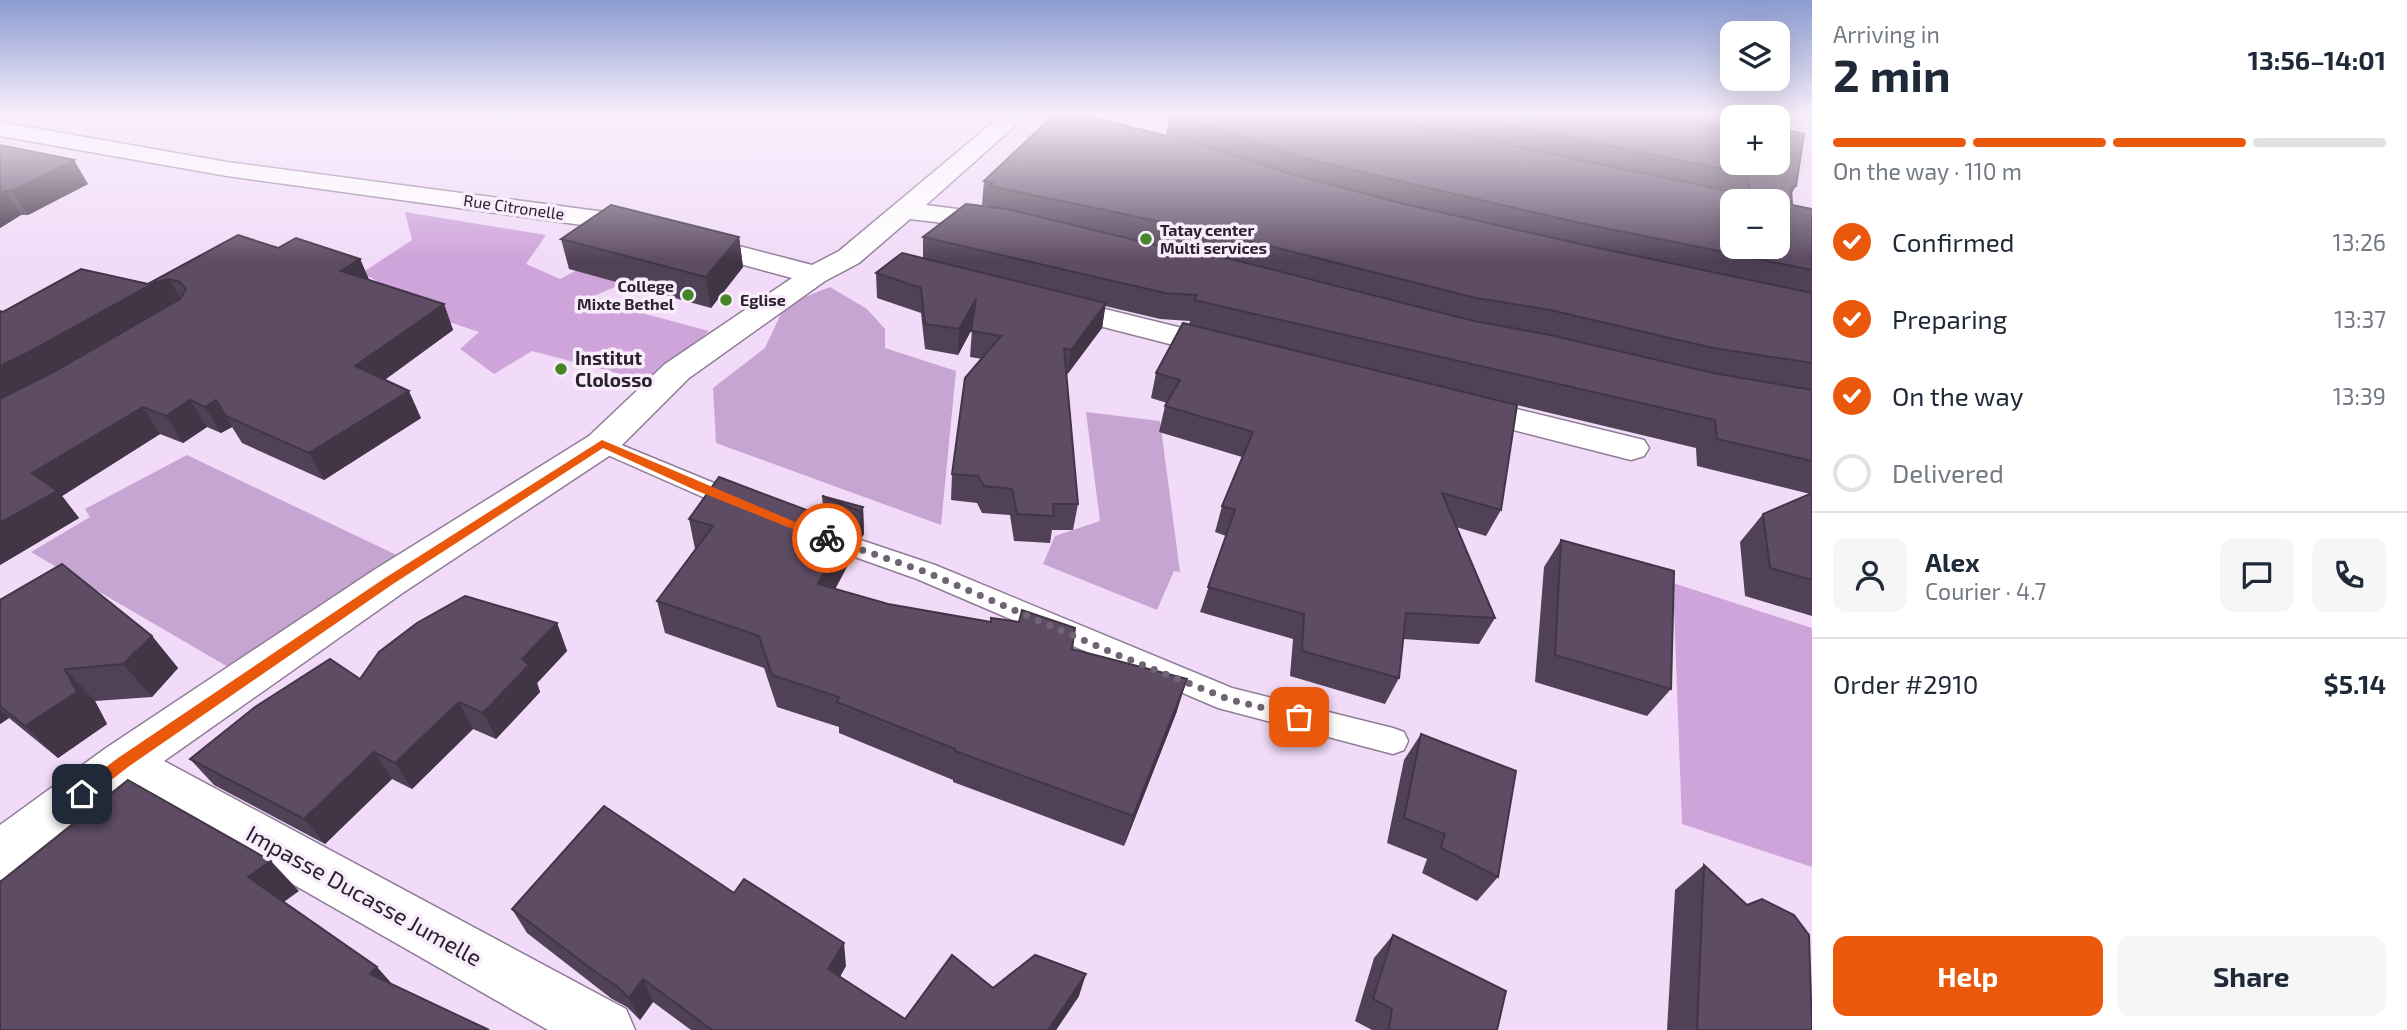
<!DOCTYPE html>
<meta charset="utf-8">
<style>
:root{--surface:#fff;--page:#f6f6f7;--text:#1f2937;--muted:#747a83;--line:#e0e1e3;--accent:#ea580c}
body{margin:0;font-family:"Exo 2",sans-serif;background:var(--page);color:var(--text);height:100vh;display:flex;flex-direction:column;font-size:26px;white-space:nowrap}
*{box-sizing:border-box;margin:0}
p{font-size:23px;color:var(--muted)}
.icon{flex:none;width:38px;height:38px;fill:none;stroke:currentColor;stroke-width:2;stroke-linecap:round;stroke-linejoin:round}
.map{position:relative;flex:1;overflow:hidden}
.drawer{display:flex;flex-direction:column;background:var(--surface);width:595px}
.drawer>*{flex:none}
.controls{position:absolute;left:1720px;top:21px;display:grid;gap:14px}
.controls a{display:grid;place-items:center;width:70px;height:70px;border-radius:14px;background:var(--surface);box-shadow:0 7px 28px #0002;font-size:35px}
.pin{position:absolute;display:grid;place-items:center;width:60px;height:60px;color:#fff;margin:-30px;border-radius:14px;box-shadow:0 4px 10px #0006}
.courier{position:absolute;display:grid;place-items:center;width:70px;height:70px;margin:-35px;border:5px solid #ea580c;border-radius:50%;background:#fff;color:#222;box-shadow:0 2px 9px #0007}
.headline em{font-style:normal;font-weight:700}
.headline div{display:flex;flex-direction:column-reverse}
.headline{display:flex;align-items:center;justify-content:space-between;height:119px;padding:0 21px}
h1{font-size:46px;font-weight:700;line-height:52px}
.bar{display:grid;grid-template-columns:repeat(4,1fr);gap:10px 7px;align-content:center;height:84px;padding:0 21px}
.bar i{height:9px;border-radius:5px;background:var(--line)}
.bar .on{background:var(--accent)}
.bar p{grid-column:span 4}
.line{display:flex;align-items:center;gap:18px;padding:0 21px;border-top:2px solid var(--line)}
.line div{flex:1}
.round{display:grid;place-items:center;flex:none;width:74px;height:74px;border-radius:14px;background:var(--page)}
ol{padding:0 21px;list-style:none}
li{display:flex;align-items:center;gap:21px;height:77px}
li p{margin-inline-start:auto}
li .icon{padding:7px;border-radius:50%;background:var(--accent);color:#fff;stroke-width:4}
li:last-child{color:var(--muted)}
li i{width:38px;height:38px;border:4px solid var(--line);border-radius:50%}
.primary-button{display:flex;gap:14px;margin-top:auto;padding:14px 21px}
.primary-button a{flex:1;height:80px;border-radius:14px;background:var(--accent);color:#fff;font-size:28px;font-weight:700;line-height:80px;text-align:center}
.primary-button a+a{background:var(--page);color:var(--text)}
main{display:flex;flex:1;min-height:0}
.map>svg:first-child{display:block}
.green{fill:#c7a5d2}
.forest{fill:#cea4db}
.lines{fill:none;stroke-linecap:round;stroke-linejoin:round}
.service-casing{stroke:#8f7c96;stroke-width:3}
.minor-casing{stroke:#8f7c96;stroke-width:3}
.service{fill:#fff;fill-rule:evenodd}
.minor{fill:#fff;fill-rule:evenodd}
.wall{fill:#514156}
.shaded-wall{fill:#423546}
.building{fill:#5e4c64;stroke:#423546;stroke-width:2;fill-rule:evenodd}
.route{fill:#ea580c}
.done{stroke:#706374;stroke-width:7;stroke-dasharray:0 12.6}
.poi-dot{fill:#448628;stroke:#f9ecfd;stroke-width:2.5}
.labels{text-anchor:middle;stroke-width:7;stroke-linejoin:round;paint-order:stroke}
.far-street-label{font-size:16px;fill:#2a232d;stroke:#f9ecfd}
.far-poi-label{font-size:16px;font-weight:bold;fill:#2a232d;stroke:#f9ecfd;text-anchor:start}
.poi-label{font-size:19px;font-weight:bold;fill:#2a232d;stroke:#f9ecfd;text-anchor:start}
.near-street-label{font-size:23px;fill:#2a232d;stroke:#f9ecfd}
</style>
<main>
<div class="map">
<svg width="1812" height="1030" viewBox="0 0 1812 1030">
<rect width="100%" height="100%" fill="#f1dbf8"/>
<g class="green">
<path d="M 830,287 L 867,309 L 885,329 L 885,348 L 956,371 L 941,525 L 716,443 L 713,388 L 765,348 L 785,305 Z"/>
<path d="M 1086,412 L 1160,421 L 1180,572 L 1174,571 L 1157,610 L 1043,564 L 1055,536 L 1100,521 Z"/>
<path d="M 187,455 L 407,560 L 235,671 L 31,552 L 90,517 L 85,509 Z"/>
</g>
<g class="forest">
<path d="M 405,212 L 546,235 L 526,264 L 560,279 L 585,266 L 638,277 L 594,296 L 623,308 L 709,331 L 655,383 L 532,351 L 494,374 L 460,349 L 479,332 L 369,295 L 386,286 L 362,273 L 412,240 Z"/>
<path d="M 1673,583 L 1812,628 L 1812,867 L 1682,824 Z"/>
</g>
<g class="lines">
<g class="service-casing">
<g id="service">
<path d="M 602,437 L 748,497 L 751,503 L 748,509 L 739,511 L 730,509 L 594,449 L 591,444 L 594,439 Z"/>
<path d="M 819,526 L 935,565 L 1232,688 L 1393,728 L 1404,732 L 1408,741 L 1404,750 L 1393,754 L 1218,708 L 917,579 L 810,541 L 806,535 L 810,529 Z"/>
</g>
</g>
<g class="minor-casing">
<g id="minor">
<path d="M 1002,115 L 1027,115 L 926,205 L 1011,216 L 1015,222 L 1011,228 L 1002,230 L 910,219 L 859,263 L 825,281 L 689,378 L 615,452 L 404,592 L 164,761 L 626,1009 L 635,1030 L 548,1030 L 126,789 L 18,873 L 0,880 L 0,825 L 106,748 L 374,570 L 589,436 L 665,364 L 792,278 L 611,229 L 227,176 L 0,136 L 0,122 L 227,162 L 613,213 L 812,265 L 839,251 Z"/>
<path d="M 1052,296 L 1239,342 L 1244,349 L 1239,356 L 1228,359 L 1041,311 L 1037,305 L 1041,299 Z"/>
<path d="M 1463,396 L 1644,440 L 1649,448 L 1644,456 L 1631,460 L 1451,414 L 1446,407 L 1451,400 Z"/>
</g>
</g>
<use href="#service" class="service"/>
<use href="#minor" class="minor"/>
</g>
<g class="wall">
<path d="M 1171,115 L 1718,115 L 1796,186 L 1792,193 L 1792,205 L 1812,209 L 1812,616 L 1745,596 L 1740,542 L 1763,514 L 1810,494 L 1697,466 L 1696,448 L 1517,405 L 1501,510 L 1486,536 L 1456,527 L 1495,618 L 1479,644 L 1403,639 L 1399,678 L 1385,704 L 1290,676 L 1293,639 L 1200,612 L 1226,536 L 1215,532 L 1222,506 L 1242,457 L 1159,432 L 1165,406 L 1167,403 L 1151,398 L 1156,373 L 1189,324 L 1190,321 L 1160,319 L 1105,306 L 1102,328 L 1066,375 L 1078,504 L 1073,530 L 1052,530 L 1050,543 L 1014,541 L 1010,515 L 982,513 L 977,503 L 951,500 L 952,474 L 982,359 L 970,357 L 972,329 L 958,355 L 925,349 L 921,313 L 877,298 L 876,273 L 923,258 L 923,237 L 988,206 L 982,205 L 984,181 L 1166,136 L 1169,117 Z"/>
<path d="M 0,145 L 88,184 L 28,215 L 21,215 L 0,228 Z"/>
<path d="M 739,237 L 743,267 L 711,308 L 569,269 L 561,239 Z"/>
<path d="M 278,248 L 360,259 L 369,280 L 444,304 L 453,330 L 384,380 L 421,418 L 324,480 L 242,443 L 232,427 L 221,433 L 207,427 L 183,443 L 160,434 L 62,496 L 79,518 L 0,565 L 0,311 L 3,312 L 148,284 Z"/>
<path d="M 822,496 L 863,507 L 864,534 L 861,539 L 849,534 L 851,559 L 835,589 L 888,604 L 1072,649 L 1177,711 L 1124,846 L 953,782 L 953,780 L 839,733 L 839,727 L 777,707 L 764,668 L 665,633 L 657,601 L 695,549 L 689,519 L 824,517 Z"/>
<path d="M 1561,540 L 1671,689 L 1647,716 L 1535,682 L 1544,567 Z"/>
<path d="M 0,600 L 152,636 L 178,668 L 152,697 L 95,701 L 107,724 L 58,758 L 9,718 L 0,724 Z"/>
<path d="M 557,623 L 567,651 L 537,683 L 540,692 L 496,739 L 473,729 L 412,789 L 392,779 L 325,844 L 214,785 L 190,759 Z"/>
<path d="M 1421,734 L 1498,877 L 1477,901 L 1422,873 L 1427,859 L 1387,843 L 1404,760 Z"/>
<path d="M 1704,865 L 1747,905 L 1812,1030 L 1667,1030 L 1675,890 Z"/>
<path d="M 734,893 L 846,966 L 840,977 L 905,1019 L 993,988 L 1079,996 L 1056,1030 L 691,1030 L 653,1002 L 640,1020 L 627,1007 L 612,999 L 527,933 L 512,909 Z"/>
<path d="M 1393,935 L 1497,1030 L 1372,1030 L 1355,1021 L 1374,958 Z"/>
</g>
<g class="shaded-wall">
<path d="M 74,160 L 88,184 L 28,215 L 12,191 Z"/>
<path d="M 5,191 L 21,215 L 0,228 L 0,194 Z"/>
<path d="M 739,237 L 743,267 L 711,308 L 706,277 Z"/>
<path d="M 360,259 L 371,284 L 341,271 Z"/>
<path d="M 169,279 L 184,304 L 0,402 L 0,366 L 156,282 Z"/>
<path d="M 976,299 L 974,325 L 958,355 L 959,329 Z"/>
<path d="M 1106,303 L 1102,328 L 1067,375 L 1071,350 Z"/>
<path d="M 444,304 L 453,330 L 367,393 L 355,366 Z"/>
<path d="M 409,391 L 421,418 L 324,480 L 309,453 Z"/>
<path d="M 190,400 L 207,427 L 183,443 L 166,416 Z"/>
<path d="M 216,400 L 232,427 L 221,433 L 205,407 Z"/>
<path d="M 143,407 L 160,434 L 62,496 L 79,518 L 0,565 L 0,523 L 32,473 Z"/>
<path d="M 863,507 L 864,534 L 861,539 L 860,511 Z"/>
<path d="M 849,526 L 851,559 L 821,616 L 818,584 Z"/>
<path d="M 557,623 L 567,651 L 537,683 L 540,692 L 496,739 L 483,713 L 522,659 Z"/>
<path d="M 152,636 L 178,668 L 152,697 L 123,664 Z"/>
<path d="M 65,669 L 95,701 L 107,724 L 58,758 L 25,726 Z"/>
<path d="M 1187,679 L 1177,711 L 1124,846 L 1133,816 Z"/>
<path d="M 459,702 L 473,729 L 412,789 L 395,763 Z"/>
<path d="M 0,709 L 9,718 L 0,724 Z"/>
<path d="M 374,752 L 392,779 L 325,844 L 304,819 Z"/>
<path d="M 271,861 L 299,891 L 277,907 L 248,877 Z"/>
<path d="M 844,943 L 846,966 L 831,991 L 828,969 Z"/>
<path d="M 377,967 L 402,995 L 370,974 Z"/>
<path d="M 1086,974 L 1079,996 L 1056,1030 L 1048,1030 Z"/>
<path d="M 643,979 L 653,1002 L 640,1020 L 629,998 Z"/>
</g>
<g class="building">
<path d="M 1054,115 L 1082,115 L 1196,143 L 1284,172 L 1404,204 L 1580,244 L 1812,293 L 1812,363 L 1713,348 L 1550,310 L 1476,298 L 1234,237 L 989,186 L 993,183 L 984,181 Z"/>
<path d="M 1171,115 L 1364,115 L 1747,195 L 1750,193 L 1747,174 L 1459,115 L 1718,115 L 1732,119 L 1732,163 L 1778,163 L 1778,128 L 1804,134 L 1796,186 L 1791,188 L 1792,205 L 1812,209 L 1812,270 L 1580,223 L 1420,186 L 1304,158 L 1216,128 L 1169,117 ZM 1732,201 L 1778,201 L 1778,247 L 1732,247 Z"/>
<path d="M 0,145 L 74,160 L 12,191 L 5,191 L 0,194 Z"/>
<path d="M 966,204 L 1007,209 L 1172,249 L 1231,259 L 1474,321 L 1550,335 L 1713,373 L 1812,390 L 1812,461 L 1717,439 L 1715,420 L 1194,300 L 1197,295 L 1165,293 L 923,237 Z"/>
<path d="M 611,205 L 739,237 L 706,277 L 561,239 Z"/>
<path d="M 238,235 L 278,248 L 296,238 L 360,259 L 341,271 L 444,304 L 355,366 L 409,391 L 309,453 L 226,416 L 216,400 L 205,407 L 190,400 L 166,416 L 143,407 L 32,473 L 57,491 L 0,523 L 0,399 L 55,371 L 180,299 L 186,289 L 180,282 L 169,279 L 156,282 L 29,352 L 0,366 L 0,311 L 3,312 L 81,269 L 148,284 Z"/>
<path d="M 902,253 L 1106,303 L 1071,350 L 1064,348 L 1078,504 L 1053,504 L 1054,516 L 1017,514 L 1012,489 L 984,486 L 978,476 L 952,474 L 965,378 L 1001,336 L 971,331 L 976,299 L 959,329 L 925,324 L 921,288 L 876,273 Z"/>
<path d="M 1183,323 L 1517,405 L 1501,510 L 1442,493 L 1495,618 L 1406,613 L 1399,678 L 1302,651 L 1304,614 L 1208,587 L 1235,510 L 1222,506 L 1253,432 L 1165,406 L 1180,380 L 1156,373 Z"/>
<path d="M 719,477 L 849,526 L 818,584 L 888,604 L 991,622 L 991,618 L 1019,622 L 1022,610 L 1075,628 L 1072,649 L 1187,679 L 1133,816 L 955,751 L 955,749 L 837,702 L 839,697 L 772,675 L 759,636 L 657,601 L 713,526 L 689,519 Z"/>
<path d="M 1812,493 L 1812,580 L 1770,568 L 1763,514 Z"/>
<path d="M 822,496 L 863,507 L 860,511 Z"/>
<path d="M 1561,540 L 1674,571 L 1671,689 L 1555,655 Z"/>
<path d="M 62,564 L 152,636 L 123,664 L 65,669 L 77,692 L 25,726 L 0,706 L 0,600 Z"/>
<path d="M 465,596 L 557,623 L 522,659 L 529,665 L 483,713 L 459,702 L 395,763 L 374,752 L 304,819 L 190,759 L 255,707 L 330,659 L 360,679 L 379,652 L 417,623 Z"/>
<path d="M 1421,734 L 1516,771 L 1498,877 L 1441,848 L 1445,834 L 1404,818 Z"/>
<path d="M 128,780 L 271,861 L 248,877 L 377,967 L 370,974 L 489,1030 L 0,1030 L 0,882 Z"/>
<path d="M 604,806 L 734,893 L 744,879 L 844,943 L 828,969 L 905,1019 L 952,955 L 993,988 L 1035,955 L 1086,974 L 1048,1030 L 712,1030 L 643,979 L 629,998 L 616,985 L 601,976 L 512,909 Z"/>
<path d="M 1704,865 L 1747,905 L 1762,899 L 1794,915 L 1809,935 L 1812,1030 L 1697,1030 Z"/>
<path d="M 1393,935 L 1506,991 L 1497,1030 L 1389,1030 L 1392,1009 L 1373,999 Z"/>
</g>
<linearGradient id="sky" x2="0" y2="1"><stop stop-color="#8b9cd1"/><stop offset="0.44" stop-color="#f9effc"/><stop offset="1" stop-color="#f9effc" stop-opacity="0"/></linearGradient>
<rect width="1812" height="260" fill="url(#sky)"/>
<path class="route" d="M 602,440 L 833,538 L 831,541 L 823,541 L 695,490 L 603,448 L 393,584 L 128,767 L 87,799 L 77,799 L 75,794 L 77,789 L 118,758 L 385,578 Z"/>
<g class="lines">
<path class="done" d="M 827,538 L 926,572 L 1118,655 L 1228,699 L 1299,717"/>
</g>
<g class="poi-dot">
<circle cx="1146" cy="239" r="7"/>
<circle cx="688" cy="295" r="7"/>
<circle cx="726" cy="300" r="7"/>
<circle cx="561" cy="369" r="7"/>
</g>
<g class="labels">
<g class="far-street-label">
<text transform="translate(514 207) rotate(8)" y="6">Rue Citronelle</text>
</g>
<g class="far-poi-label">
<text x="1160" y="236">Tatay center<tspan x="1160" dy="18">Multi services</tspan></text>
<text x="674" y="292" text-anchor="end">College<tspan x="674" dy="18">Mixte Bethel</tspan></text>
<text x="740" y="306">Eglise</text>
</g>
<g class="poi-label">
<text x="575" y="365">Institut<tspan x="575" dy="22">Clolosso</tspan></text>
</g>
<g class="near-street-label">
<text transform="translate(364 896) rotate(29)" y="8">Impasse Ducasse Jumelle</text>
</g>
</g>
</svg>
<div class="controls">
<a><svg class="icon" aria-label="layers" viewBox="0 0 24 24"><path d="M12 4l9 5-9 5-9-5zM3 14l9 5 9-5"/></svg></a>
<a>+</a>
<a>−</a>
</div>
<div class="pin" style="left:1299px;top:717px;background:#ea580c"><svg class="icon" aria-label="bag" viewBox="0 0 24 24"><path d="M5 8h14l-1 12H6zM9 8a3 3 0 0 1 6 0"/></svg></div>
<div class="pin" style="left:82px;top:794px;background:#1f2937"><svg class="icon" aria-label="home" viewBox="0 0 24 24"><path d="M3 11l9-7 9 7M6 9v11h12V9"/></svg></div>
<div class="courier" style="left:827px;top:538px"><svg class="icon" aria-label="bike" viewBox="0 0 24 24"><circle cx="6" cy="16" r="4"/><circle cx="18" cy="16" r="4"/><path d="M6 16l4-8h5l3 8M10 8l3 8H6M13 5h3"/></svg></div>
</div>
<section class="drawer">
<div class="headline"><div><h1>2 min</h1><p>Arriving in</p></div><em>13:56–14:01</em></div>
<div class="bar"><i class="on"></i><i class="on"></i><i class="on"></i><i></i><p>On the way · 110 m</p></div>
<ol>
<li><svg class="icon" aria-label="check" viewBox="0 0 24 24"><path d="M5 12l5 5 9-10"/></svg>Confirmed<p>13:26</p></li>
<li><svg class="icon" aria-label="check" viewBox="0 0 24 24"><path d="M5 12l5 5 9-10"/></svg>Preparing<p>13:37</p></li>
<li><svg class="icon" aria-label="check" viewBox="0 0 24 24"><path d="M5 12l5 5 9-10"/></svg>On the way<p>13:39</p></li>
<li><i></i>Delivered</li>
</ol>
<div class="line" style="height:126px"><a class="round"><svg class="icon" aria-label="person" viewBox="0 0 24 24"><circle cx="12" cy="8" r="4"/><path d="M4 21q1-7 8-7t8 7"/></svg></a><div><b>Alex</b><p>Courier · 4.7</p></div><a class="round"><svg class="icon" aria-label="chat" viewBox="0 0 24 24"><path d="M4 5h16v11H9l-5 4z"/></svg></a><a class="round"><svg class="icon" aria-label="phone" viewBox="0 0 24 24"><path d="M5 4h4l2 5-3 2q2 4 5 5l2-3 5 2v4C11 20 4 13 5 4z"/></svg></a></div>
<div class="line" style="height:91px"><div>Order #2910</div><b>$5.14</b></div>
<div class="primary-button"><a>Help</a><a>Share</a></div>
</section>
</main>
